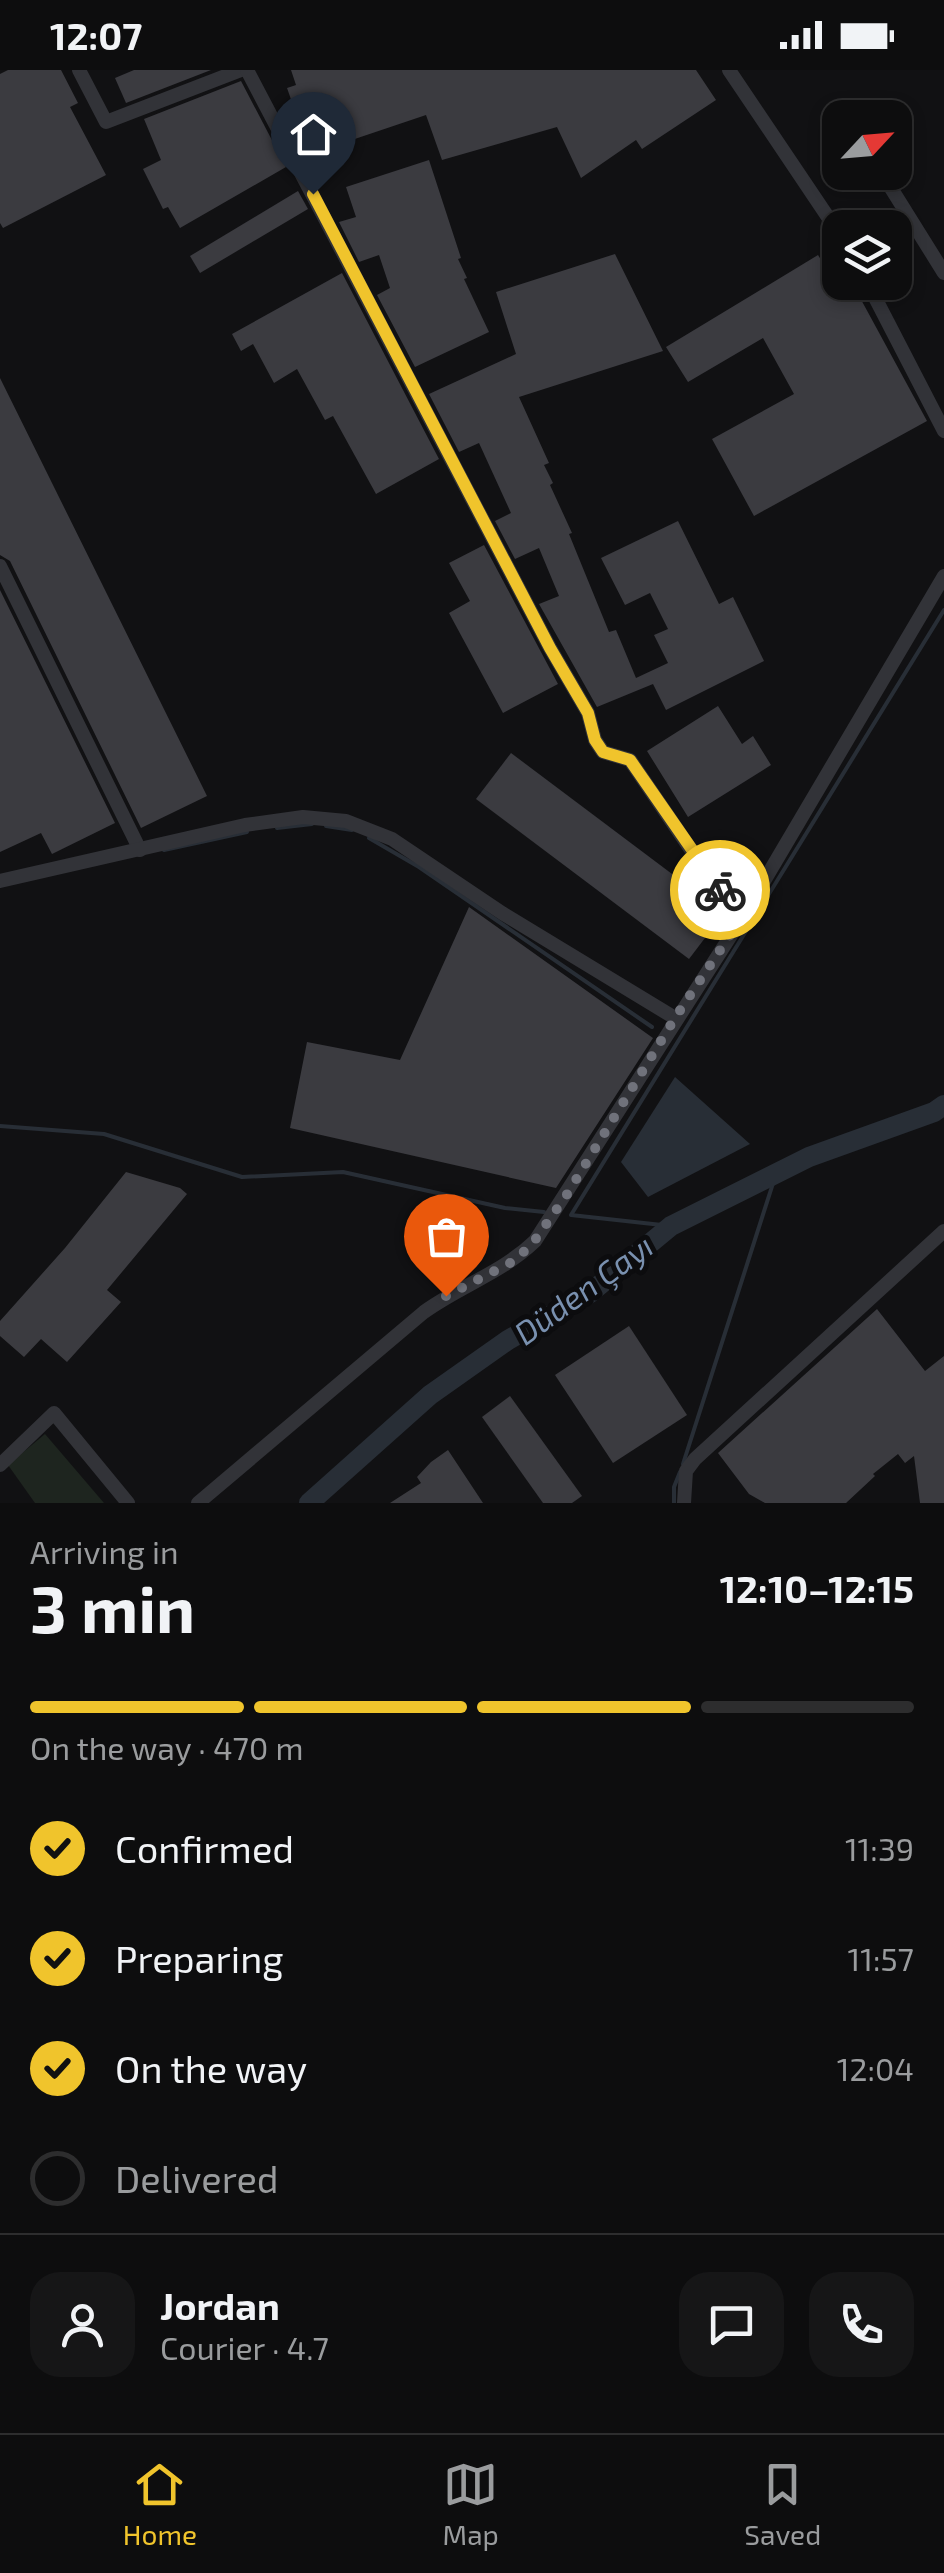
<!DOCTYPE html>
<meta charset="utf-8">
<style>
:root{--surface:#0d0d0e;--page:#161617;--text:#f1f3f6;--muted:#9a9c9e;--line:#2d2d2e;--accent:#f0c42c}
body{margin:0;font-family:"Exo 2",sans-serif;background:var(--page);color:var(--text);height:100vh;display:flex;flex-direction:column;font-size:38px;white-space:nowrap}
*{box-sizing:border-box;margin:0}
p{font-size:32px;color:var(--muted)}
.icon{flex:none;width:55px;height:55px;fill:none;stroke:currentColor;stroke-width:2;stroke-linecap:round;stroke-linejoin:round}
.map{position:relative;height:1433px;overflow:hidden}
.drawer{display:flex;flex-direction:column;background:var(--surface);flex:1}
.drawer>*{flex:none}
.needle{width:65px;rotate:64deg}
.controls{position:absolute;left:822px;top:30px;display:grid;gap:20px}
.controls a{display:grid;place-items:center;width:90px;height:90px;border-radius:20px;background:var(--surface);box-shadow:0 5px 15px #0003,0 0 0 2px var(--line);font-size:50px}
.pin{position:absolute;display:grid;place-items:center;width:85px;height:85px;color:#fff;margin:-102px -42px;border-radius:50% 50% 50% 0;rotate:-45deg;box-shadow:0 0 10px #0007}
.pin .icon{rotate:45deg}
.courier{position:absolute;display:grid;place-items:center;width:100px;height:100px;margin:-50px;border:8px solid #f0c42c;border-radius:50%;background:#fff;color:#222;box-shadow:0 2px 12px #0007}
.headline em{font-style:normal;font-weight:700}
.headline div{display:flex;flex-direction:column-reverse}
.headline{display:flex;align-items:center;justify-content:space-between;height:170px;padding:0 30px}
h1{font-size:65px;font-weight:700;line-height:75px}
.bar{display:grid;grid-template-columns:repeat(4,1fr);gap:15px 10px;align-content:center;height:120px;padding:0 30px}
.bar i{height:12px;border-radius:8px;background:var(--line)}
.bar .active{background:var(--accent)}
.bar p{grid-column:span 4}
.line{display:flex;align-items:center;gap:25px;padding:0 30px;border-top:2px solid var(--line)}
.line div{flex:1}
.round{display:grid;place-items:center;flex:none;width:105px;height:105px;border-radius:30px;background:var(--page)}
ol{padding:0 30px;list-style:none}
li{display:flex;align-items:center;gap:30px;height:110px}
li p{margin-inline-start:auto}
li .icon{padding:10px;border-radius:50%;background:var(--accent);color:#111;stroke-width:4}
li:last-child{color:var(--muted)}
li i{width:55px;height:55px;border:5px solid var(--line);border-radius:50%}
.status{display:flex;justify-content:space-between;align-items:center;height:70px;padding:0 50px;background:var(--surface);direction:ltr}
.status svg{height:28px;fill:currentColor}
.menu{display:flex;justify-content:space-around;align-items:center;height:140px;border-top:2px solid var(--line);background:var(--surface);font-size:28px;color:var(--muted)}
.menu a{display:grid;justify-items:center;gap:5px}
.menu .active{color:var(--accent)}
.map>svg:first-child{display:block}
.green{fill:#1e251f}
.water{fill:#282e36}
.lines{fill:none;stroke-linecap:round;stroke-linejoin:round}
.stream{stroke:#282e36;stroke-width:4}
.river{stroke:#282e36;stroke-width:20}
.building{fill:#3b3b40}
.minor{stroke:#323338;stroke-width:14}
.done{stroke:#70727b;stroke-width:10;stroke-dasharray:0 18}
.route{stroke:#f0c42c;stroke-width:12}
.labels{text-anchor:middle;stroke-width:10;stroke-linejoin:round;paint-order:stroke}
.water-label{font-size:32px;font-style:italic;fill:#7990af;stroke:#0c0c0e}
</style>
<div class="status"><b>12:07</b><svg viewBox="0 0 49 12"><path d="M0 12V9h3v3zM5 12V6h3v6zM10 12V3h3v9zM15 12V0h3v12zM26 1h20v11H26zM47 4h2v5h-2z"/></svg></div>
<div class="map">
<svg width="944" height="1433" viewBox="0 0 944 1433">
<rect width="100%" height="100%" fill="#111113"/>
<path class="green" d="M 45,1364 L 104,1433 L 35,1433 L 8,1395 Z"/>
<path class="water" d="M 675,1007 L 750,1074 L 648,1127 L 621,1092 Z"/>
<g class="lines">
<g class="stream">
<path d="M 326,756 L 352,760"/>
<path d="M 277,758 L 312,754"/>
<path d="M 369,768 L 419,797 L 652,957"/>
<path d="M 164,780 L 247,762"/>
<path d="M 0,1056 L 104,1064 L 242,1107 L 343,1102 L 505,1138 L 544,1142"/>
<path d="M 671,1156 L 571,1145 L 944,540"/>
<path d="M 683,1394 L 776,1104"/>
<path d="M 674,1433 L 674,1417 L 680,1402"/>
</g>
<path class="river" d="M 309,1433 L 430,1325 L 508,1270 L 590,1223 L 671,1156 L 809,1087 L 934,1042 L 944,1035"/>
</g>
<g class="building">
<path d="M 8,0 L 61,0 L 78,33 L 70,37 L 106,105 L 3,158 L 0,153 L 0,4 Z"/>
<path d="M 134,0 L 211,0 L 126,33 L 115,8 Z"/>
<path d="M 291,0 L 696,0 L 716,30 L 642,79 L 636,70 L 581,108 L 557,57 L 442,90 L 426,45 L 331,77 L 324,54 L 310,59 L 302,35 L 294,38 L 287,18 L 296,15 Z"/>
<path d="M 241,11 L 286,97 L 180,158 L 168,137 L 163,139 L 143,99 L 161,90 L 144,49 Z"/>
<path d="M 429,90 L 461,188 L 458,189 L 467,208 L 464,209 L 489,262 L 415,297 L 377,225 L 390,218 L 379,185 L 359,192 L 339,152 L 356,147 L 346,117 Z"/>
<path d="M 298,121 L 308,139 L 200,203 L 190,186 Z"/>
<path d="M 615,184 L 663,281 L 519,327 L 549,393 L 544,395 L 553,413 L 550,415 L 572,463 L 569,464 L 609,562 L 616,560 L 636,608 L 668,593 L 654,565 L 668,559 L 650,523 L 625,535 L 601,488 L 678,451 L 719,534 L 733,527 L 764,591 L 666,640 L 653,614 L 597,637 L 539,534 L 559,526 L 539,478 L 515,489 L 495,451 L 511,443 L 479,373 L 459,382 L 429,324 L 516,284 L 496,222 Z"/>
<path d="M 818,185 L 846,230 L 858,224 L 927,351 L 754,446 L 712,369 L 794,324 L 763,268 L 688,312 L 666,277 Z"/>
<path d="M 342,203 L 439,389 L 376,424 L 333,346 L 325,350 L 297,299 L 274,313 L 253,274 L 241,281 L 232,264 Z"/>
<path d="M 0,308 L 207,726 L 141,758 L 10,491 L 0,485 Z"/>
<path d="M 484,475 L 558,614 L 503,643 L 449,543 L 470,531 L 449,493 Z"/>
<path d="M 0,520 L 115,753 L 52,784 L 41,763 L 0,782 Z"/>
<path d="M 718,636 L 742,674 L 753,666 L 771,695 L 688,747 L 647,681 Z"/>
<path d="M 511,683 L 724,843 L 689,889 L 476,729 Z"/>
<path d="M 469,837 L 653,968 L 556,1118 L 290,1058 L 307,972 L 400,990 Z"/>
<path d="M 126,1102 L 180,1118 L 187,1124 L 107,1220 L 121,1232 L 67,1292 L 41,1269 L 24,1287 L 0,1266 L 0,1251 L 65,1178 Z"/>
<path d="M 877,1239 L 925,1301 L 944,1286 L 944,1433 L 920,1433 L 914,1386 L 905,1393 L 898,1384 L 873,1404 L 875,1406 L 846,1433 L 765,1433 L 749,1424 L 718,1383 Z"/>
<path d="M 629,1256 L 687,1345 L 613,1393 L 555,1305 Z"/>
<path d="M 510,1326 L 582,1426 L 572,1433 L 543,1433 L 482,1347 Z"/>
<path d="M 448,1380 L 483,1433 L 390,1433 L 421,1413 L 417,1407 L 431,1392 Z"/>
</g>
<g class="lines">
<g class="minor">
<path d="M 79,0 L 106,52 L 241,0"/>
<path d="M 247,0 L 550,578 L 588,643 L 595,670 L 603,682 L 630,690 L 713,812 L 744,845"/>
<path d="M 729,0 L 840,165"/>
<path d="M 847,47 L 848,48"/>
<path d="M 881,102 L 944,203"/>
<path d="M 867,212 L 944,361"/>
<path d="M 0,496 L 140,780"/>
<path d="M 0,811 L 245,755 L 303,747 L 346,751 L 392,769 L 502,843 L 675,948"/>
<path d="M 0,1395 L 54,1343 L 128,1433"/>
<path d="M 198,1433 L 424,1242 C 460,1216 503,1202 535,1171 L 744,845 L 944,506"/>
<path d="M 684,1433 L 686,1401 L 695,1389 L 944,1161"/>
</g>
</g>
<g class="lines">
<path class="done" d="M 446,1226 L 516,1190 L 535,1170 L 566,1126 L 675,948 L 744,844 L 720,820"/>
<path class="route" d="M 313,124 L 550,578 L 588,643 L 595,670 L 603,682 L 630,690 L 720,820"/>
</g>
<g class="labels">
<g class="water-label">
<text transform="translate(584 1220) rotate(-36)" y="11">Düden Çayı</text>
</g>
</g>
</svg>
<div class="controls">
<a><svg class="needle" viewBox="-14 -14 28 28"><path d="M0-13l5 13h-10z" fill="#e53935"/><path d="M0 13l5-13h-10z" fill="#9a9c9e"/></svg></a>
<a><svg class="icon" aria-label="layers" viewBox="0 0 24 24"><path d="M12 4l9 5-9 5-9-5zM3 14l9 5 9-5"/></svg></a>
</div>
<div class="pin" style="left:446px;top:1226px;background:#ea580c"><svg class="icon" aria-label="bag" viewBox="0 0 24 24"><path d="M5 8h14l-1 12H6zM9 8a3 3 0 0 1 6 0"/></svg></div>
<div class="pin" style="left:313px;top:124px;background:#1f2937"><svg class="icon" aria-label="home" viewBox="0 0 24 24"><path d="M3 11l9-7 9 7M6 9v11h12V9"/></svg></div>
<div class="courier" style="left:720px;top:820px"><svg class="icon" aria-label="bike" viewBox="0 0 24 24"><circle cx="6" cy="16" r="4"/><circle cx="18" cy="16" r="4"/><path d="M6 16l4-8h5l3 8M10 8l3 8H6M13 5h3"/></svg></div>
</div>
<section class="drawer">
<div class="headline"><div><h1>3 min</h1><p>Arriving in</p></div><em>12:10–12:15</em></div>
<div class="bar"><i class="active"></i><i class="active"></i><i class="active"></i><i></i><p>On the way · 470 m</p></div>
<ol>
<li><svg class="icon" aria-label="check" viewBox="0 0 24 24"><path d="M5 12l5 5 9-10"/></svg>Confirmed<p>11:39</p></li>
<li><svg class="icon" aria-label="check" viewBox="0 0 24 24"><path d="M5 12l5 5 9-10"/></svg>Preparing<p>11:57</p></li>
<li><svg class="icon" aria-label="check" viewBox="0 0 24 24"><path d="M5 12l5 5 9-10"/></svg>On the way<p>12:04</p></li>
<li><i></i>Delivered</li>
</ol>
<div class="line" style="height:180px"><a class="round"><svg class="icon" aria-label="person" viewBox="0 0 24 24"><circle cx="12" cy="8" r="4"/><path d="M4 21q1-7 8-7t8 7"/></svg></a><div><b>Jordan</b><p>Courier · 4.7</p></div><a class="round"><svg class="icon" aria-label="chat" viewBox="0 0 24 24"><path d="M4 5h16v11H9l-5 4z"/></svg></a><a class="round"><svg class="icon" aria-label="phone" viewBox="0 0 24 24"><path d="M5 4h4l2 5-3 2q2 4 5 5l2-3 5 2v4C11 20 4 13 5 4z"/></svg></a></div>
</section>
<nav class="menu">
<a class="active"><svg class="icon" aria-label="home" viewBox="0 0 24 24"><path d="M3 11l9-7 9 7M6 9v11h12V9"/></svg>Home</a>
<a><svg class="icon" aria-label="map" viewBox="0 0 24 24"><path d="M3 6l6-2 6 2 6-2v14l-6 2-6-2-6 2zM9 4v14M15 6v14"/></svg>Map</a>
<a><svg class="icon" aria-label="saved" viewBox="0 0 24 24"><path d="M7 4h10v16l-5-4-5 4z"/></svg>Saved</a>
</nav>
